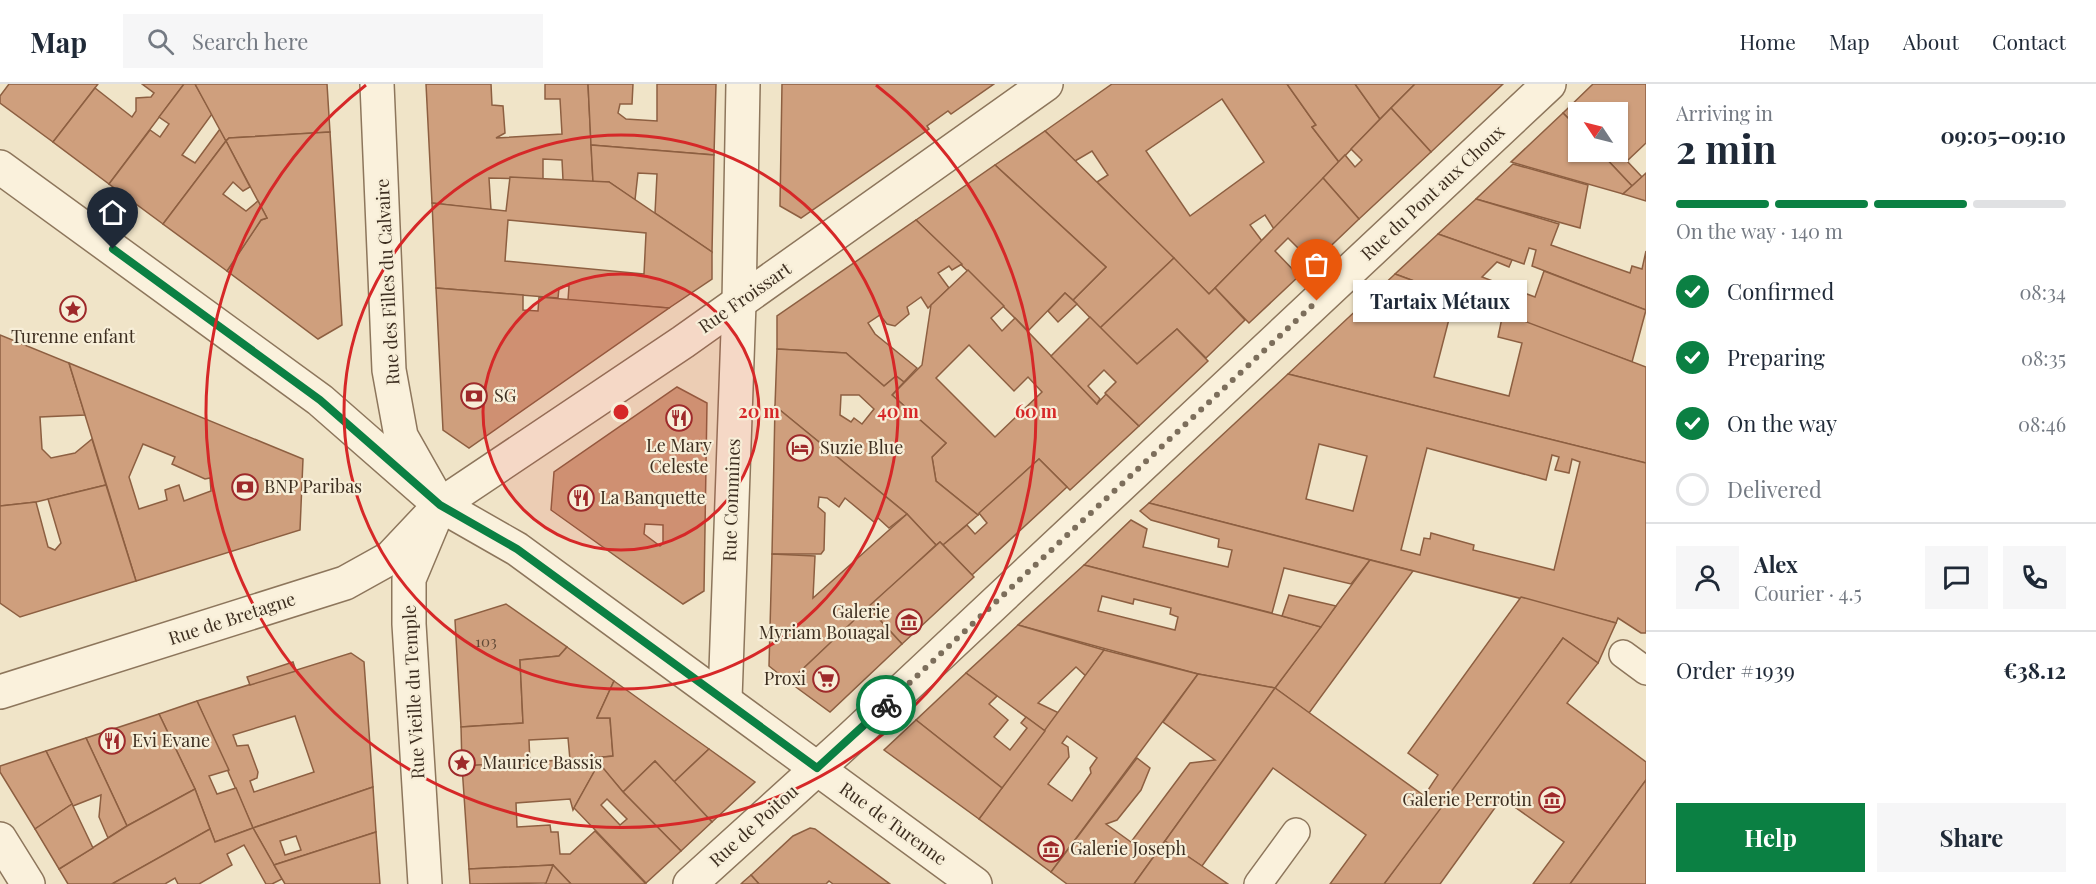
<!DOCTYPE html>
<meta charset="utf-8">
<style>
:root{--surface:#fff;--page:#f6f6f7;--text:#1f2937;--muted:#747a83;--line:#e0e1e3;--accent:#0b8043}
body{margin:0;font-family:"Playfair Display",serif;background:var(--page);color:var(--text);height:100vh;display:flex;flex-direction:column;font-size:22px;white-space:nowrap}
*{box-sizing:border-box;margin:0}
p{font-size:20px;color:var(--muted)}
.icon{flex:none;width:33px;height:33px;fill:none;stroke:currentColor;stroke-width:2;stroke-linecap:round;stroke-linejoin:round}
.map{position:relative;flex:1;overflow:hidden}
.panel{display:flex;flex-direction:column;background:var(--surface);width:450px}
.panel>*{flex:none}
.needle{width:39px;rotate:305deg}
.tools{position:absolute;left:1568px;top:18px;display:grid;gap:12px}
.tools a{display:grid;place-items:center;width:60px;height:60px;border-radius:0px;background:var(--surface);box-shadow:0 2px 4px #0004;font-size:30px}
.pin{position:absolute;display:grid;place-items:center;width:51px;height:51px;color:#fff;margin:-62px -26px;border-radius:50% 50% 50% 0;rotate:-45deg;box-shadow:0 0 6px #0007}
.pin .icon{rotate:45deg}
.courier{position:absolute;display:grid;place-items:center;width:60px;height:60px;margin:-30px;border:4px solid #0b8043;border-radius:50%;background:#fff;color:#222;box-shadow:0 2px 8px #0007}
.bubble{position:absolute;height:42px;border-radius:0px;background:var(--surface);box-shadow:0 2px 4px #0004;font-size:20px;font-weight:700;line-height:42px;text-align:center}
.head em{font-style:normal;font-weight:700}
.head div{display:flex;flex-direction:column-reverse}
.head{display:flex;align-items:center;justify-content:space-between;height:102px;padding:0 30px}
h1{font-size:39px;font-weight:700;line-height:45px}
.bar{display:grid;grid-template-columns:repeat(4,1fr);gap:9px 6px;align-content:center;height:72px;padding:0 30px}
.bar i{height:8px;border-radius:4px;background:var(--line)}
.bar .current{background:var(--accent)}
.bar p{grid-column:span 4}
.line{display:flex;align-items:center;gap:15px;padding:0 30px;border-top:2px solid var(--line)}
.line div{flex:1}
.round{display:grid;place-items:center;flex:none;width:63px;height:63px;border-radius:0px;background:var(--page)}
ol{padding:0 30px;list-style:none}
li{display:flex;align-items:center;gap:18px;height:66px}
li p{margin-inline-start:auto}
li .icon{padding:6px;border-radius:50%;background:var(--accent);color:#fff;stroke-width:4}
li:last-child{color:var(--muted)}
li i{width:33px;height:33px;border:3px solid var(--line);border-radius:50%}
.primary-button{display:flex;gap:12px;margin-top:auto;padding:12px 30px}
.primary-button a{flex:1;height:69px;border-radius:0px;background:var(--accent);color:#fff;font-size:24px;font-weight:700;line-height:69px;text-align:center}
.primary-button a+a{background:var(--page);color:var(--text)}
header{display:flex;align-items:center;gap:36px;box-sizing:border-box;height:84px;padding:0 30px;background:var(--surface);border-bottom:2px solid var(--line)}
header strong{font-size:28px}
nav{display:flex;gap:33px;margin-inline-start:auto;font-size:21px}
.search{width:420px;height:54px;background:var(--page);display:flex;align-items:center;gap:15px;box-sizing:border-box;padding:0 21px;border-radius:0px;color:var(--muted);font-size:22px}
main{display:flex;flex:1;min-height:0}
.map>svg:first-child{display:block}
.building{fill:#cf9f7d;stroke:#8d5f41;stroke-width:1.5;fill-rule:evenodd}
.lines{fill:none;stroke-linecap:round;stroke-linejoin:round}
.service-casing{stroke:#8d765c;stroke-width:30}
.minor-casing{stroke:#8d765c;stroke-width:36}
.tertiary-casing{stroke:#8d765c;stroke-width:36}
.service{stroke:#faf1dc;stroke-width:27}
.minor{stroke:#faf1dc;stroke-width:33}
.tertiary{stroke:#faf1dc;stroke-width:33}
.done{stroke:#7c6e5b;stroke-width:6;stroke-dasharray:0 10.8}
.route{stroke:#0b8043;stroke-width:8}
.ring{fill:none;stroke:#d62828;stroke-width:3}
.labels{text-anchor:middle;stroke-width:4.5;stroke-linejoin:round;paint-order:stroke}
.number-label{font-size:15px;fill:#624a37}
.street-label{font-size:18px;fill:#3d2e20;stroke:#f7eed8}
.poi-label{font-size:18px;fill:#3d2e20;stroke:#f7eed8;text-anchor:start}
.centre{fill:#d62828;stroke:#f7eed8;stroke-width:3}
.ring-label{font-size:18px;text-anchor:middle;font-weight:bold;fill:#d62828;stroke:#f7eed8;stroke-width:4.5;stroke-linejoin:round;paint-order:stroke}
</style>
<header>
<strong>Map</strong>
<div class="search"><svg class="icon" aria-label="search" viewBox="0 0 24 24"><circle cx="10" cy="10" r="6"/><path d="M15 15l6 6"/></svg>Search here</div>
<nav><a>Home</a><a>Map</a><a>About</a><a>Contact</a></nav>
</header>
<main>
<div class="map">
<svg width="1646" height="800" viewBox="0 0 1646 800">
<rect width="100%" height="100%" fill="#f0e4c8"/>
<g class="building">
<path d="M 9,0 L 98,0 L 53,58 L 0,19 L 0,12 Z"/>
<path d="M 142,0 L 184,0 L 109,100 L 53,58 L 95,4 L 132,33 L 136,27 L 136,14 L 151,13 L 154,9 Z"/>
<path d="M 184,0 L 195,0 L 212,30 L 182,71 L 195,79 L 220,45 L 226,57 L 163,140 L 109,100 L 150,46 L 160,53 L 169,40 L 159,33 Z"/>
<path d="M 195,0 L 327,0 L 330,48 L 229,54 L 226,57 Z"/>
<path d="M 426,0 L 491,0 L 492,21 L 503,22 L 505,49 L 496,54 L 562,50 L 560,15 L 545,15 L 545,0 L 588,0 L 593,98 L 563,96 L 562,76 L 543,75 L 543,95 L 489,94 L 491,126 L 432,119 Z"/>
<path d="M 588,0 L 633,0 L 632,20 L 620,20 L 618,29 L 626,35 L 657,37 L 657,0 L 716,0 L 714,71 L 591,61 Z"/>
<path d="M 782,0 L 994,0 L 951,30 L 948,27 L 927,42 L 929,45 L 801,134 L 780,122 Z"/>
<path d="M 1112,0 L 1287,0 L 1316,41 L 1312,43 L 1339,78 L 1274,145 L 1265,131 L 1250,141 L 1262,157 L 1209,210 L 1097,98 L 1108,91 L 1092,67 L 1075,77 L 1045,47 ZM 1222,15 L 1264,78 L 1190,132 L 1146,67 Z"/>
<path d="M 1287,0 L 1355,0 L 1380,35 L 1339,78 L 1312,43 L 1316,41 Z"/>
<path d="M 1355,0 L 1415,0 L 1380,35 Z"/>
<path d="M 1415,0 L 1503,0 L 1431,68 L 1391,24 Z"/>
<path d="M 1593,0 L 1646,0 L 1646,59 L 1627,77 L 1642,93 L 1632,102 L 1600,68 L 1617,68 L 1617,28 L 1578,28 L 1578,44 L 1563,29 Z"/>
<path d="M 1391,24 L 1431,68 L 1359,135 L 1323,94 L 1345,71 L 1355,83 L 1362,76 L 1351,65 Z"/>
<path d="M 1563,29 L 1578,44 L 1578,68 L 1600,68 L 1632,102 L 1623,110 L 1511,78 Z"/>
<path d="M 1045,47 L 1174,174 L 1100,244 L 1073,216 L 1106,183 L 995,81 Z"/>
<path d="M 330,48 L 342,241 L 318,255 L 227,187 L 261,136 L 267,134 L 226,57 L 229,54 Z"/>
<path d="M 226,57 L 250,103 L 243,107 L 233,98 L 223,110 L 246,127 L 258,117 L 267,134 L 261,136 L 227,187 L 163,140 Z"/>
<path d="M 591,61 L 714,71 L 712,168 L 655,129 L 657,90 L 638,89 L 635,116 L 609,98 L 593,98 Z"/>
<path d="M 1513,80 L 1588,101 L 1580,144 L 1476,115 Z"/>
<path d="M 995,81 L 1106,183 L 1073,216 L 1065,209 L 1028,247 L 916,136 Z"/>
<path d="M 1646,89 L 1646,117 L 1623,110 L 1632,102 Z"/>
<path d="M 510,93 L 609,98 L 712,168 L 712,195 L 669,224 L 568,216 L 569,202 L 563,202 L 559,204 L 558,214 L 436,204 L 432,119 L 506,127 ZM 508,136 L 646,149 L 644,190 L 505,177 Z"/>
<path d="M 1323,94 L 1359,135 L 1313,179 L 1288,154 L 1275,167 L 1299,192 L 1249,239 L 1215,204 Z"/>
<path d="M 1476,115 L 1559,140 L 1551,161 L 1630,189 L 1632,182 L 1642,185 L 1646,167 L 1646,226 L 1532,182 L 1536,166 L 1529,164 L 1524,180 L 1438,150 Z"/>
<path d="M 916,136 L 962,180 L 952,186 L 949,182 L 938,189 L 949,204 L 928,224 L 921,213 L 907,223 L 909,230 L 895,242 L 887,240 L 880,231 L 868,239 L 875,250 L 917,284 L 904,298 L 896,292 L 884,302 L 846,269 L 777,265 L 777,232 Z"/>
<path d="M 1438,150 L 1512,176 L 1509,183 L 1497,178 L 1482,193 L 1535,213 L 1544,187 L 1646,226 L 1632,278 L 1395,190 Z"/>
<path d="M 1174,174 L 1209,210 L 1215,204 L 1245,236 L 1206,274 L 1177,245 L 1137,280 L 1100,244 Z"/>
<path d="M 968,186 L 1004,222 L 991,234 L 1002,247 L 1015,234 L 1097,320 L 1106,310 L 1139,342 L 1070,406 L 1039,375 L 978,431 L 936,397 L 932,373 L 946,359 L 892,311 L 922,281 L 931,221 ZM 969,261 L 1014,307 L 1028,293 L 1042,308 L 995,353 L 936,294 Z"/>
<path d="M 1395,190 L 1455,212 L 1434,293 L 1509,312 L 1522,259 L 1498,253 L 1503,229 L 1646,283 L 1646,379 L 1288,290 Z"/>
<path d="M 436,204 L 523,211 L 523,226 L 538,227 L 539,213 L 669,224 L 469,364 L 443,346 Z"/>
<path d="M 1065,209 L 1077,220 L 1058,238 L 1048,227 Z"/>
<path d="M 1090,233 L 1137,280 L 1177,245 L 1208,277 L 1139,342 L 1105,309 L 1116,298 L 1104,286 L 1088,302 L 1100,315 L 1097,320 L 1051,272 Z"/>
<path d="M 0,251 L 69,279 L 85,331 L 40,333 L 42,365 L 51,374 L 75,369 L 92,355 L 106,401 L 36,418 L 0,422 Z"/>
<path d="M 777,265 L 846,269 L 884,302 L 896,292 L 904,298 L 892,311 L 946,359 L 932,373 L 936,397 L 978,431 L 943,461 L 940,458 L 936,461 L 907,430 L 775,322 ZM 841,311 L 859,311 L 874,325 L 862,340 L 854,334 L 851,338 L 840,331 Z"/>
<path d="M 69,279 L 303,375 L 300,446 L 136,497 ZM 143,360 L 175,373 L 172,380 L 205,395 L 210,394 L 211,407 L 184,417 L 179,401 L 165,406 L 167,416 L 139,425 L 129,393 Z"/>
<path d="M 1288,290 L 1646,379 L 1646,549 L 1641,549 L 1618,534 L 1616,539 L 1149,419 ZM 1319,360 L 1367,372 L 1353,427 L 1306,415 ZM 1427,364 L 1546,396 L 1552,371 L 1559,373 L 1555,386 L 1569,389 L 1572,375 L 1580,378 L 1554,486 L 1473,466 L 1474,461 L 1431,449 L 1430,455 L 1424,454 L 1420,471 L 1401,466 Z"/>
<path d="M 677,303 L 707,319 L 704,507 L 683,520 L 551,426 L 554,388 ZM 645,440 L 663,441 L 663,459 L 660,462 L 644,450 Z"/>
<path d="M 775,322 L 907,430 L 889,444 L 878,434 L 874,438 L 845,414 L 839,423 L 827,414 L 819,413 L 818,423 L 825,429 L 824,466 L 821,470 L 772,470 Z"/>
<path d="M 1039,375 L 1067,403 L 972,491 L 943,461 L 967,441 L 975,450 L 987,439 L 979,429 Z"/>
<path d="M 106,401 L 136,497 L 20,533 L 0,519 L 0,422 L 36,418 L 48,463 L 55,466 L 61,459 L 48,415 Z"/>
<path d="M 1149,419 L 1370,476 L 1351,500 L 1284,484 L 1272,529 L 1084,481 L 1131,436 L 1147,445 L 1143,463 L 1228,483 L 1232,466 L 1218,463 L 1219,455 L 1151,436 L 1140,427 Z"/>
<path d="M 907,430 L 936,461 L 789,598 L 769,582 L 772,470 L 815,472 L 813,514 Z"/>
<path d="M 940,458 L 974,493 L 902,560 L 868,523 Z"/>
<path d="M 1370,476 L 1413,487 L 1309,629 L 1275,604 Z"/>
<path d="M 1084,481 L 1282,532 L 1321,543 L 1275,604 L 1198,590 L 1018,541 ZM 1102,512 L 1133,520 L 1134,515 L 1171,524 L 1170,530 L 1178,533 L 1175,546 L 1098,527 Z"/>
<path d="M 1289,511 L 1336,522 L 1321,543 L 1282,532 Z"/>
<path d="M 1521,513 L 1616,539 L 1598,579 L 1563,554 L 1441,724 L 1424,712 L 1438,691 L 1408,669 Z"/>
<path d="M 506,520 L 567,563 L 559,572 L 520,576 L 523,639 L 461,643 L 455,536 Z"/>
<path d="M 868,523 L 902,560 L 830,628 L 789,598 Z"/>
<path d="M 1018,541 L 1104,566 L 1086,592 L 1076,583 L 1038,619 L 1059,629 L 1045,647 L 966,589 Z"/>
<path d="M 1563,554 L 1598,579 L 1567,619 L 1646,678 L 1646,696 L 1570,800 L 1533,800 L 1564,758 L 1502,714 L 1440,800 L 1384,800 Z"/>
<path d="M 567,563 L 614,597 L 597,634 L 610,634 L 613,672 L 570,676 L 568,654 L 529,656 L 530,680 L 462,682 L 461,643 L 523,639 L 520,576 L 559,572 Z"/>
<path d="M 1104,566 L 1198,590 L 1051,788 L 979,735 ZM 1067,652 L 1097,674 L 1090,684 L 1091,689 L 1072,717 L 1048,700 L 1069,673 L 1068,663 L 1062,659 Z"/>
<path d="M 351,569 L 364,578 L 373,703 L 253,744 L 197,617 ZM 295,632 L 314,688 L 254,708 L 250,697 L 257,694 L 258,688 L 248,661 L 237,662 L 233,651 Z"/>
<path d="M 293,578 L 296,587 L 250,601 L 247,593 Z"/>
<path d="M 966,589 L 997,612 L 989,620 L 1008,636 L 994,653 L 1010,666 L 1027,644 L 1021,639 L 1026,633 L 1045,647 L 1002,704 L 916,636 Z"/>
<path d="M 1198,590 L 1275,604 L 1134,800 L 1067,800 L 1051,788 L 1137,674 L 1150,684 L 1141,706 L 1117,736 L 1106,740 L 1131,758 L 1190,679 L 1215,676 L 1163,638 Z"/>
<path d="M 614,597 L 664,633 L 709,665 L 674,698 L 655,677 L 623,708 L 594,674 L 613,672 L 610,634 L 597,634 Z"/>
<path d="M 1275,604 L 1441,724 L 1384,800 L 1330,800 L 1366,751 L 1273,684 L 1202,782 L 1165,757 Z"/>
<path d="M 197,617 L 229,686 L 209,692 L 217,710 L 236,704 L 253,744 L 215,758 L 195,705 L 159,630 Z"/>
<path d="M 159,630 L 195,705 L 127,742 L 86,654 Z"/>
<path d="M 916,636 L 1002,704 L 979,735 L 884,666 Z"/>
<path d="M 86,654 L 127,742 L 108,754 L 99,733 L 101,711 L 73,722 L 46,667 Z"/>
<path d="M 709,665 L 755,698 L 712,738 L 674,698 Z"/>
<path d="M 46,667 L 72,720 L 35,745 L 0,688 L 0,682 Z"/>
<path d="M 594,674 L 599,679 L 573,726 L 570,715 L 516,719 L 517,743 L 550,741 L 551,748 L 558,748 L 560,770 L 570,770 L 595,747 L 646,800 L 571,800 L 553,781 L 469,785 L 462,682 Z"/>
<path d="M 655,677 L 712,738 L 681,767 L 623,708 Z"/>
<path d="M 599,679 L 623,708 L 681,767 L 646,799 L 574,724 ZM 607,715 L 627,735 L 620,741 L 601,721 Z"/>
<path d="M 1646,696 L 1646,800 L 1570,800 Z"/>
<path d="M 373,703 L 376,748 L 274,781 L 253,744 ZM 296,752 L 301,766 L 285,771 L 280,757 Z"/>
<path d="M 195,705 L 210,745 L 112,800 L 68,800 L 59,785 L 127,742 Z"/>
<path d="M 72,720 L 93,764 L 59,785 L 35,745 Z"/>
<path d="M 253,744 L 282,795 L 272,800 L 266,800 L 244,761 L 227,770 L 232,781 L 199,800 L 178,800 L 175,794 L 165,800 L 112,800 L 210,745 L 215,758 Z"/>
<path d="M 810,744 L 815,745 L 890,800 L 833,800 L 829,797 L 826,800 L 759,800 L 751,791 L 793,752 Z"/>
<path d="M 376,748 L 380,800 L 285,800 L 274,781 Z"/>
<path d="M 1165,757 L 1202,782 L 1228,800 L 1134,800 Z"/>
<path d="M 553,781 L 571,800 L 545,800 Z"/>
<path d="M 553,781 L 546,799 L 470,800 L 469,785 Z"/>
<path d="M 751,791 L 759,800 L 741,800 L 743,798 Z"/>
</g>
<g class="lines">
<g class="service-casing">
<g id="service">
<path d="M 1623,570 L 1646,587"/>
<path d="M 1258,800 L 1296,748"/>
</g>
</g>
<g class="minor-casing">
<g id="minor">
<path d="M 0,83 L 320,316 L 440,421 L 409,495 L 409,540 L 425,800"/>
<path d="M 0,755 L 28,800"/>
<path d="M 690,800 L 850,655 L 1549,0"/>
</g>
</g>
<g class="tertiary-casing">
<g id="tertiary">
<path d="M 377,0 L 389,286 L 401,352 L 440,421"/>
<path d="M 440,421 L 517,465 L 975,800"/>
<path d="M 0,608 L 345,499 L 390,474 L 440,421 L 683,258 L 1046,0"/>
<path d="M 725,615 L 739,219 L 743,0"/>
</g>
</g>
<use href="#service" class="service"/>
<use href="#minor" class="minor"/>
<use href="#tertiary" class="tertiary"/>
</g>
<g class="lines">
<path class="done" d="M 886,621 L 1317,217"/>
<path class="route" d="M 113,165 L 320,316 L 440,421 L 517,465 L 817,684 L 886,621"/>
</g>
<circle cx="621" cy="328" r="138" fill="#d62828" fill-opacity=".12"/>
<g class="ring">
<circle cx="621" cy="328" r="138"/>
<circle cx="621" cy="328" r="277"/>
<path d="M876 1A415 415 0 1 1 366 1"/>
</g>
<defs>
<g id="sight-ring" transform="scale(1.35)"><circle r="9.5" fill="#f7eed8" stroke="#9e2a2b" stroke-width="1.5"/><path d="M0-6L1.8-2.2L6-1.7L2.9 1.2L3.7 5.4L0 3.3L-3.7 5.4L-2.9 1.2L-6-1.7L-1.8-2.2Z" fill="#9e2a2b"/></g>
<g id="bank-ring" transform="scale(1.35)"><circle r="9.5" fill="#f7eed8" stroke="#9e2a2b" stroke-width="1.5"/><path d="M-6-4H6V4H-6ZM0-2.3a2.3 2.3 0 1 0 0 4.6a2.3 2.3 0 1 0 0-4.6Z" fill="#9e2a2b"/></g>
<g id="restaurant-ring" transform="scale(1.35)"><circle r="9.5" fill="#f7eed8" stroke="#9e2a2b" stroke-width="1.5"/><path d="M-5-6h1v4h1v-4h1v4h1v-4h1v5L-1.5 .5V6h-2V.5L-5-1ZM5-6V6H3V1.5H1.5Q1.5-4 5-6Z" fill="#9e2a2b"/></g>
<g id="hotel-ring" transform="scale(1.35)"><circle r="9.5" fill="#f7eed8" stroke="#9e2a2b" stroke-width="1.5"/><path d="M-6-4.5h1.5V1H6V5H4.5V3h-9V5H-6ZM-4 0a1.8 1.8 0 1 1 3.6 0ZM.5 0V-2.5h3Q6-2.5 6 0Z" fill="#9e2a2b"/></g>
<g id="museum-ring" transform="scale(1.35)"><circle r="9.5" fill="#f7eed8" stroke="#9e2a2b" stroke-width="1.5"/><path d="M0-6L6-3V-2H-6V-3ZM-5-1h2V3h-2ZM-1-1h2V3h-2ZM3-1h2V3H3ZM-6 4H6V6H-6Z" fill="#9e2a2b"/></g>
<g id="supermarket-ring" transform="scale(1.35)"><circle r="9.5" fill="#f7eed8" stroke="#9e2a2b" stroke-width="1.5"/><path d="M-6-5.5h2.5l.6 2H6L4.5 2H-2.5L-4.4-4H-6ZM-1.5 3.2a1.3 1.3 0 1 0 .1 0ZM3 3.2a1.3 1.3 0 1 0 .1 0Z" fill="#9e2a2b"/></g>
</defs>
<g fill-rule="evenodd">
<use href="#sight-ring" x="73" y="225"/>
<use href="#bank-ring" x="474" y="312"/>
<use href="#restaurant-ring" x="679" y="334"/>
<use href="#hotel-ring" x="800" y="364"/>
<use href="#bank-ring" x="245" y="403"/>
<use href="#restaurant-ring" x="581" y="414"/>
<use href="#museum-ring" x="909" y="538"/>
<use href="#supermarket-ring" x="826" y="595"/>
<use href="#restaurant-ring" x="112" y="657"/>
<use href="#sight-ring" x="462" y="679"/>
<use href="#museum-ring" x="1552" y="716"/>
<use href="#museum-ring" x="1051" y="765"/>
</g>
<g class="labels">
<g class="number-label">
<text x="486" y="563">103</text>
</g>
<g class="street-label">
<text transform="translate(1433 109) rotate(-43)" y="6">Rue du Pont aux Choux</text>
<text transform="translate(388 198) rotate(-93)" y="6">Rue des Filles du Calvaire</text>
<text transform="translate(745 214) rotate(-35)" y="6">Rue Froissart</text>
<text transform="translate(732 416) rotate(-88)" y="6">Rue Commines</text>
<text transform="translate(232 535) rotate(-18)" y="6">Rue de Bretagne</text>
<text transform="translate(414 608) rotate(-93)" y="6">Rue Vieille du Temple</text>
<text transform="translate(893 740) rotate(36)" y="6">Rue de Turenne</text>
<text transform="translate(754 742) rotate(-42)" y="6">Rue de Poitou</text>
</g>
<g class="poi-label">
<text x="73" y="259" text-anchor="middle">Turenne enfant</text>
<text x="494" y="318">SG</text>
<text x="679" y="368" text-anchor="middle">Le Mary<tspan x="679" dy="21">Celeste</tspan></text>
<text x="820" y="370">Suzie Blue</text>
<text x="264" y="409">BNP Paribas</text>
<text x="600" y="420">La Banquette</text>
<text x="890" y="534" text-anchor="end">Galerie<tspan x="890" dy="21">Myriam Bouagal</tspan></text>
<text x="806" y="601" text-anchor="end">Proxi</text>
<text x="132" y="663">Evi Evane</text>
<text x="482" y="685">Maurice Bassis</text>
<text x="1532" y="722" text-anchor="end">Galerie Perrotin</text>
<text x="1070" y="771">Galerie Joseph</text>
</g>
</g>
<circle cx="621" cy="328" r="9" class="centre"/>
<g class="ring-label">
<text x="759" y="334">20 m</text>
<text x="898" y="334">40 m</text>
<text x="1036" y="334">60 m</text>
</g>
</svg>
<div class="tools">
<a><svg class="needle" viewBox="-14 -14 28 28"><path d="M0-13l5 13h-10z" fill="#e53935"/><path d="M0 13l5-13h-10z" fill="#747a83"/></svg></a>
</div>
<div class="pin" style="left:1317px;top:217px;background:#ea580c"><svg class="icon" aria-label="bag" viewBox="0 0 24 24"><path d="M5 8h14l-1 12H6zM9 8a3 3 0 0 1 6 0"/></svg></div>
<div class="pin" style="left:113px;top:165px;background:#1f2937"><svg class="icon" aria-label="home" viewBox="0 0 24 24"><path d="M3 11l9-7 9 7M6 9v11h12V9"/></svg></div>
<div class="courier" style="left:886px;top:621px"><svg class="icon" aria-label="bike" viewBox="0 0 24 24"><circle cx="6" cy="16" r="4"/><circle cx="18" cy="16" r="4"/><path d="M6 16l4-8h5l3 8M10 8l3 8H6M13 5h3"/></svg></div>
<div class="bubble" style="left:1353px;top:196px;width:174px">Tartaix Métaux</div>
</div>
<section class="panel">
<div class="head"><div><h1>2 min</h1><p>Arriving in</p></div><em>09:05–09:10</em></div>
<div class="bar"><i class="current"></i><i class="current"></i><i class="current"></i><i></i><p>On the way · 140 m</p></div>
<ol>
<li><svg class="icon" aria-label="check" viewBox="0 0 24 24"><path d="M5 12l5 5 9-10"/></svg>Confirmed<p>08:34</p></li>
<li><svg class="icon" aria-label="check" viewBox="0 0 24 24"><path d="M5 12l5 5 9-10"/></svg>Preparing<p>08:35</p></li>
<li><svg class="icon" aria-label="check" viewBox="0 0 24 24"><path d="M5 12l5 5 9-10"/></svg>On the way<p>08:46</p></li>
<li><i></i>Delivered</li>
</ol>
<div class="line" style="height:108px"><a class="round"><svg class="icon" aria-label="person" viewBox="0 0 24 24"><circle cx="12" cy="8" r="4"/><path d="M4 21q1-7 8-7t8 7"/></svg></a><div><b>Alex</b><p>Courier · 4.5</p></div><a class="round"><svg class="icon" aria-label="chat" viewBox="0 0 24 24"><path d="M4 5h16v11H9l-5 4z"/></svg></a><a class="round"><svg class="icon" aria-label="phone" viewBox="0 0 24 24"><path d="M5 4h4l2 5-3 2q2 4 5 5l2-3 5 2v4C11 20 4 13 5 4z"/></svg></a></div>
<div class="line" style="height:78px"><div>Order #1939</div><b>€38.12</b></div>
<div class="primary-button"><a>Help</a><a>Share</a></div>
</section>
</main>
